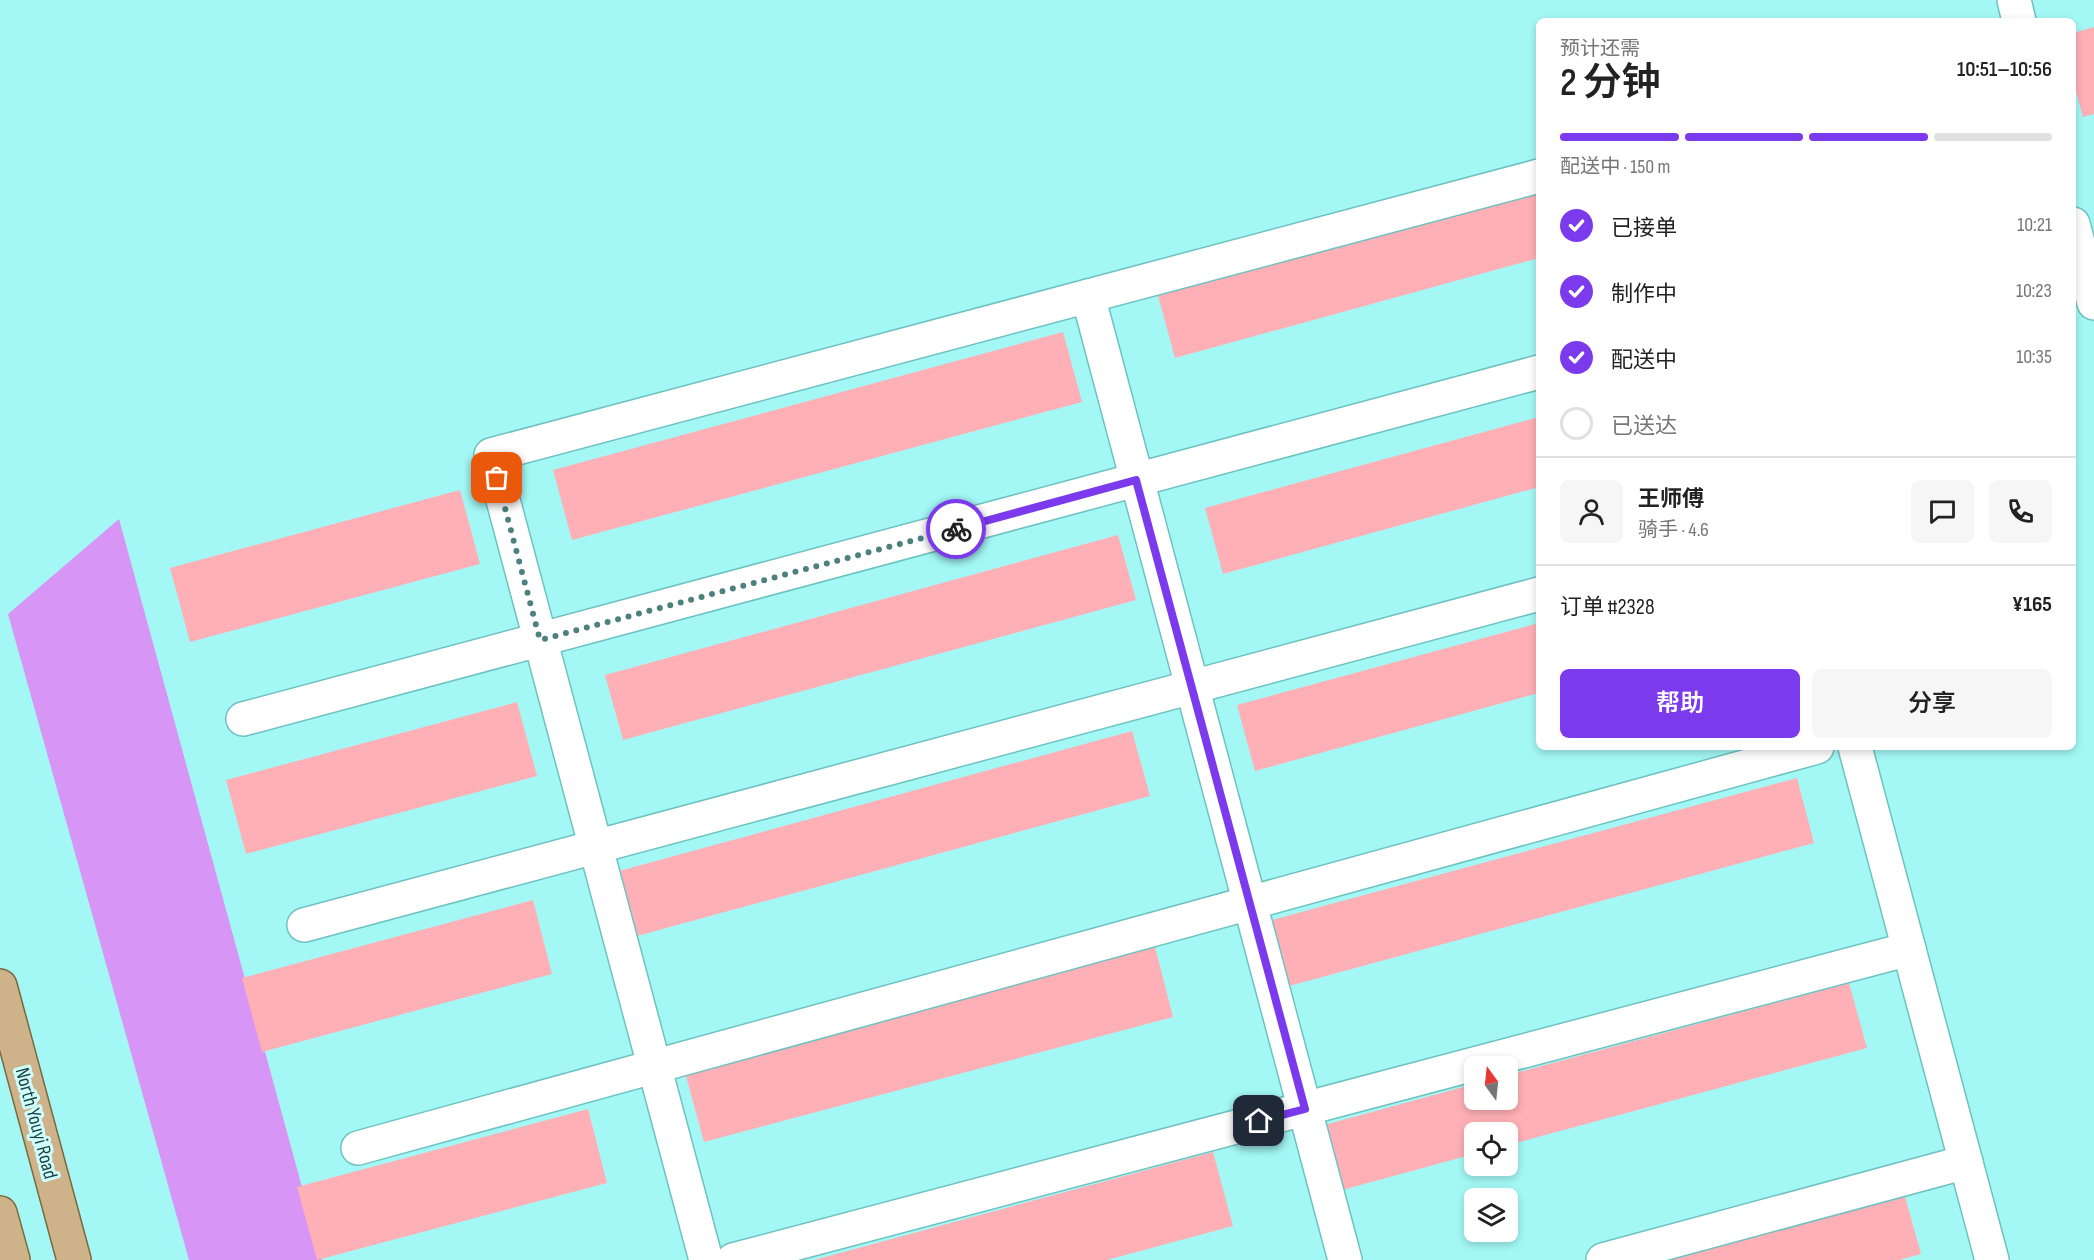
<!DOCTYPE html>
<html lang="zh">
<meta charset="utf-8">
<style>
:root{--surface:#fff;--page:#f6f6f6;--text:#222;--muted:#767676;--line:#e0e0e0;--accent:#7c3aed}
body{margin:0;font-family:"Sofia Sans Condensed","Noto Sans SC",sans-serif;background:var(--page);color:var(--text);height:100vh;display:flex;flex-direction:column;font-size:22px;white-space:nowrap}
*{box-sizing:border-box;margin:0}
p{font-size:20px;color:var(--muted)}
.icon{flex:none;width:33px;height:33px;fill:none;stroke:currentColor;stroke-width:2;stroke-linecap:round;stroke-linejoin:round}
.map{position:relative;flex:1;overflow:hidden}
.drawer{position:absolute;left:1536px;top:18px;width:540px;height:732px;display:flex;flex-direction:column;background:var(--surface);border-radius:9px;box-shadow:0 3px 9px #0003}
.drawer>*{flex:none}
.needle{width:39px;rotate:345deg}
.fabs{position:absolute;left:1464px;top:1056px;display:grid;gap:12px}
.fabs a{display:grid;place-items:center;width:54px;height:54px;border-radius:9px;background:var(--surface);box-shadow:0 3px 9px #0003;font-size:30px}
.pin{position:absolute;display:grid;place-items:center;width:51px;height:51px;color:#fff;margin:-26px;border-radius:12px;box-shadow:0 3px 9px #0006}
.courier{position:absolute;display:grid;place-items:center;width:60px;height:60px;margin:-30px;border:4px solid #7c3aed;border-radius:50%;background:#fff;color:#222;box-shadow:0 2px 8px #0007}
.head em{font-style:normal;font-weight:600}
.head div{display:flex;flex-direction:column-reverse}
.head{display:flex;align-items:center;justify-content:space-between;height:102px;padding:0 24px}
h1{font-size:39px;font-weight:600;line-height:45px}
.bar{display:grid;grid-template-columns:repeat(4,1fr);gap:9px 6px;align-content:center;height:72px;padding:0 24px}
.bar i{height:8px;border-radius:4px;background:var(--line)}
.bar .current{background:var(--accent)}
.bar p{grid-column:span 4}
.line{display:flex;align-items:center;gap:15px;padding:0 24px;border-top:2px solid var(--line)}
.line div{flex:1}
.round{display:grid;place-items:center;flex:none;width:63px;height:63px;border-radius:9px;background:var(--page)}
ol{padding:0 24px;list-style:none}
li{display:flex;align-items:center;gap:18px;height:66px}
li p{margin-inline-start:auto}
li .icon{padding:6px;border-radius:50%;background:var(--accent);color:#fff;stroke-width:4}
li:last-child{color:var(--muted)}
li i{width:33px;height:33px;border:3px solid var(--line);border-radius:50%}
.button{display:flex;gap:12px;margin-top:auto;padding:12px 24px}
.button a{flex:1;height:69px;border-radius:9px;background:var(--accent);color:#fff;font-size:24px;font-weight:600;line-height:69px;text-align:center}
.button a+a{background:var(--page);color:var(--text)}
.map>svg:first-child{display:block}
.green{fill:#d795f6}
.building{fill:#ffb0b6}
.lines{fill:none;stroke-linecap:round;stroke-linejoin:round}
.minor-casing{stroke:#6ec2c0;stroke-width:36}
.major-casing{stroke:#7b693e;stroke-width:36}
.minor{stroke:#fff;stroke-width:33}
.major{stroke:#ceb28a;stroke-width:33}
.done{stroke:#4d8180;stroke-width:6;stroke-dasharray:0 10.8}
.route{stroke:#7c3aed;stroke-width:8}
.labels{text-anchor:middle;stroke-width:6;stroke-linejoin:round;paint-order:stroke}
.street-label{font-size:20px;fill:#1e4141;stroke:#cefefd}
</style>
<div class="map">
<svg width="2094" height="1260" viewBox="0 0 2094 1260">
<rect width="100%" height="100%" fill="#a3f8f6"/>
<path class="green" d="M 119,519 L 322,1260 L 189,1260 L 8,614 Z"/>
<g class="building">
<path d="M 2094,27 L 2094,114 L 2083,117 L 2073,81 L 2073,33 Z"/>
<path d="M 1539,188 L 1539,258 L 1175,358 L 1157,292 Z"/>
<path d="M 1063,332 L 1082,402 L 572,540 L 553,470 Z"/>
<path d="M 1539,417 L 1539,487 L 1223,574 L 1205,508 Z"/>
<path d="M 460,490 L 480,564 L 190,642 L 170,568 Z"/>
<path d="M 1118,535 L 1136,600 L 623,740 L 605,675 Z"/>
<path d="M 1539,623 L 1539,693 L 1255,771 L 1237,705 Z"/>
<path d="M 517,702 L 537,776 L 246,854 L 226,780 Z"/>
<path d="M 1132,731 L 1150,796 L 637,936 L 619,871 Z"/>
<path d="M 1797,778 L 1814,843 L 1282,988 L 1264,922 Z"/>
<path d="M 533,900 L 552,974 L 262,1052 L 242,978 Z"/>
<path d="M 1154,943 L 1173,1017 L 704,1142 L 684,1069 Z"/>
<path d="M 1849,983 L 1867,1048 L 1508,1145 L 1508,1132 L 1474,1132 L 1474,1154 L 1335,1192 L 1317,1127 L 1474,1084 L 1474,1100 L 1508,1100 L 1508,1075 Z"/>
<path d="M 588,1109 L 607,1183 L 317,1260 L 297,1187 Z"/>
<path d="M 1213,1152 L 1233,1226 L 1107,1260 L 814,1260 Z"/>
<path d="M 1903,1189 L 1921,1254 L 1899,1260 L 1644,1260 Z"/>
</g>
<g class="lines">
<g class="minor-casing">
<g id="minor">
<path d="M 2014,0 L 2019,21"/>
<path d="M 2073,224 L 2094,303"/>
<path d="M 1088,296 L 1345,1260"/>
<path d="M 243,719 L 1539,372"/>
<path d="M 1855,747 L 1992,1260"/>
<path d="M 304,925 L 1539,594"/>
<path d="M 358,1148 L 1817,747"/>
<path d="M 706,1260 L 491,455 L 1539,176"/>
<path d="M 733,1260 L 1909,949"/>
<path d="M 1603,1260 L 1966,1162"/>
</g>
</g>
<g class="major-casing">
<g id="major">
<path d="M 0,986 L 74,1260"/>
<path d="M 0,1213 L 13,1260"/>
</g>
</g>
<use href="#minor" class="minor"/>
<use href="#major" class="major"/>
</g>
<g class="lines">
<path class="done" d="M 497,478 L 540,640 L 956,529"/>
<path class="route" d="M 956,529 L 1136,480 L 1305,1109 L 1259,1121"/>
</g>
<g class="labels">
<g class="street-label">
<text transform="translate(37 1123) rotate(75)" y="7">North Youyi Road</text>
</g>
</g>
</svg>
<div class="fabs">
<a><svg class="needle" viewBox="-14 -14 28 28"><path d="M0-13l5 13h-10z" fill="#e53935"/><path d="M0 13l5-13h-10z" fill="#767676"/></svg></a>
<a><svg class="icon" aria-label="locate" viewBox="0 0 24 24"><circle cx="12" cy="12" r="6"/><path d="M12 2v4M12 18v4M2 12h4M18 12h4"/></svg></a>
<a><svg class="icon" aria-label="layers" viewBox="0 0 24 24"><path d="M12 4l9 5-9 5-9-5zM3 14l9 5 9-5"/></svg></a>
</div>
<div class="pin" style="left:497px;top:478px;background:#ea580c"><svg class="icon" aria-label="bag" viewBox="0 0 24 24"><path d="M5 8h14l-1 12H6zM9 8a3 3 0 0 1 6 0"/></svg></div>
<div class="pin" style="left:1259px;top:1121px;background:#1f2937"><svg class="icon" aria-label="home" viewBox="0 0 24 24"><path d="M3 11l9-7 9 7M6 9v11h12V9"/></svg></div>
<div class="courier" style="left:956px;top:529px"><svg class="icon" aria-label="bike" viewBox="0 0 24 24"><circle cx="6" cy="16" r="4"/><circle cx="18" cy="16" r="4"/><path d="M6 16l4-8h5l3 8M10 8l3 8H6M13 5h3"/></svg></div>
<section class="drawer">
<div class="head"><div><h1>2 分钟</h1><p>预计还需</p></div><em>10:51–10:56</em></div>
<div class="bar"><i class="current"></i><i class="current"></i><i class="current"></i><i></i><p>配送中 · 150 m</p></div>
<ol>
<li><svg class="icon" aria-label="check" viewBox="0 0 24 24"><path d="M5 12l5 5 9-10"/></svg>已接单<p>10:21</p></li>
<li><svg class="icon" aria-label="check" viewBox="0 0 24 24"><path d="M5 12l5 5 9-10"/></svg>制作中<p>10:23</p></li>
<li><svg class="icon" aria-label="check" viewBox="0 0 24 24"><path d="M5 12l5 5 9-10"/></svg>配送中<p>10:35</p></li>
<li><i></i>已送达</li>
</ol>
<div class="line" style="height:108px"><a class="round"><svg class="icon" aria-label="person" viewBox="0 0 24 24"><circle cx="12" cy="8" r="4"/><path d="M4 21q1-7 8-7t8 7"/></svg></a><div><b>王师傅</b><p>骑手 · 4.6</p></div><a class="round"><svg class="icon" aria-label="chat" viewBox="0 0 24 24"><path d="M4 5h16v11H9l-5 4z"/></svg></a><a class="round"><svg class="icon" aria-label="phone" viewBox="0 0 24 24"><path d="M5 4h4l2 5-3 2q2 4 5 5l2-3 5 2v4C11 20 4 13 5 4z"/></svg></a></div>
<div class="line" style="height:78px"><div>订单 #2328</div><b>¥165</b></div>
<div class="button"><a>帮助</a><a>分享</a></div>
</section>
</div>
